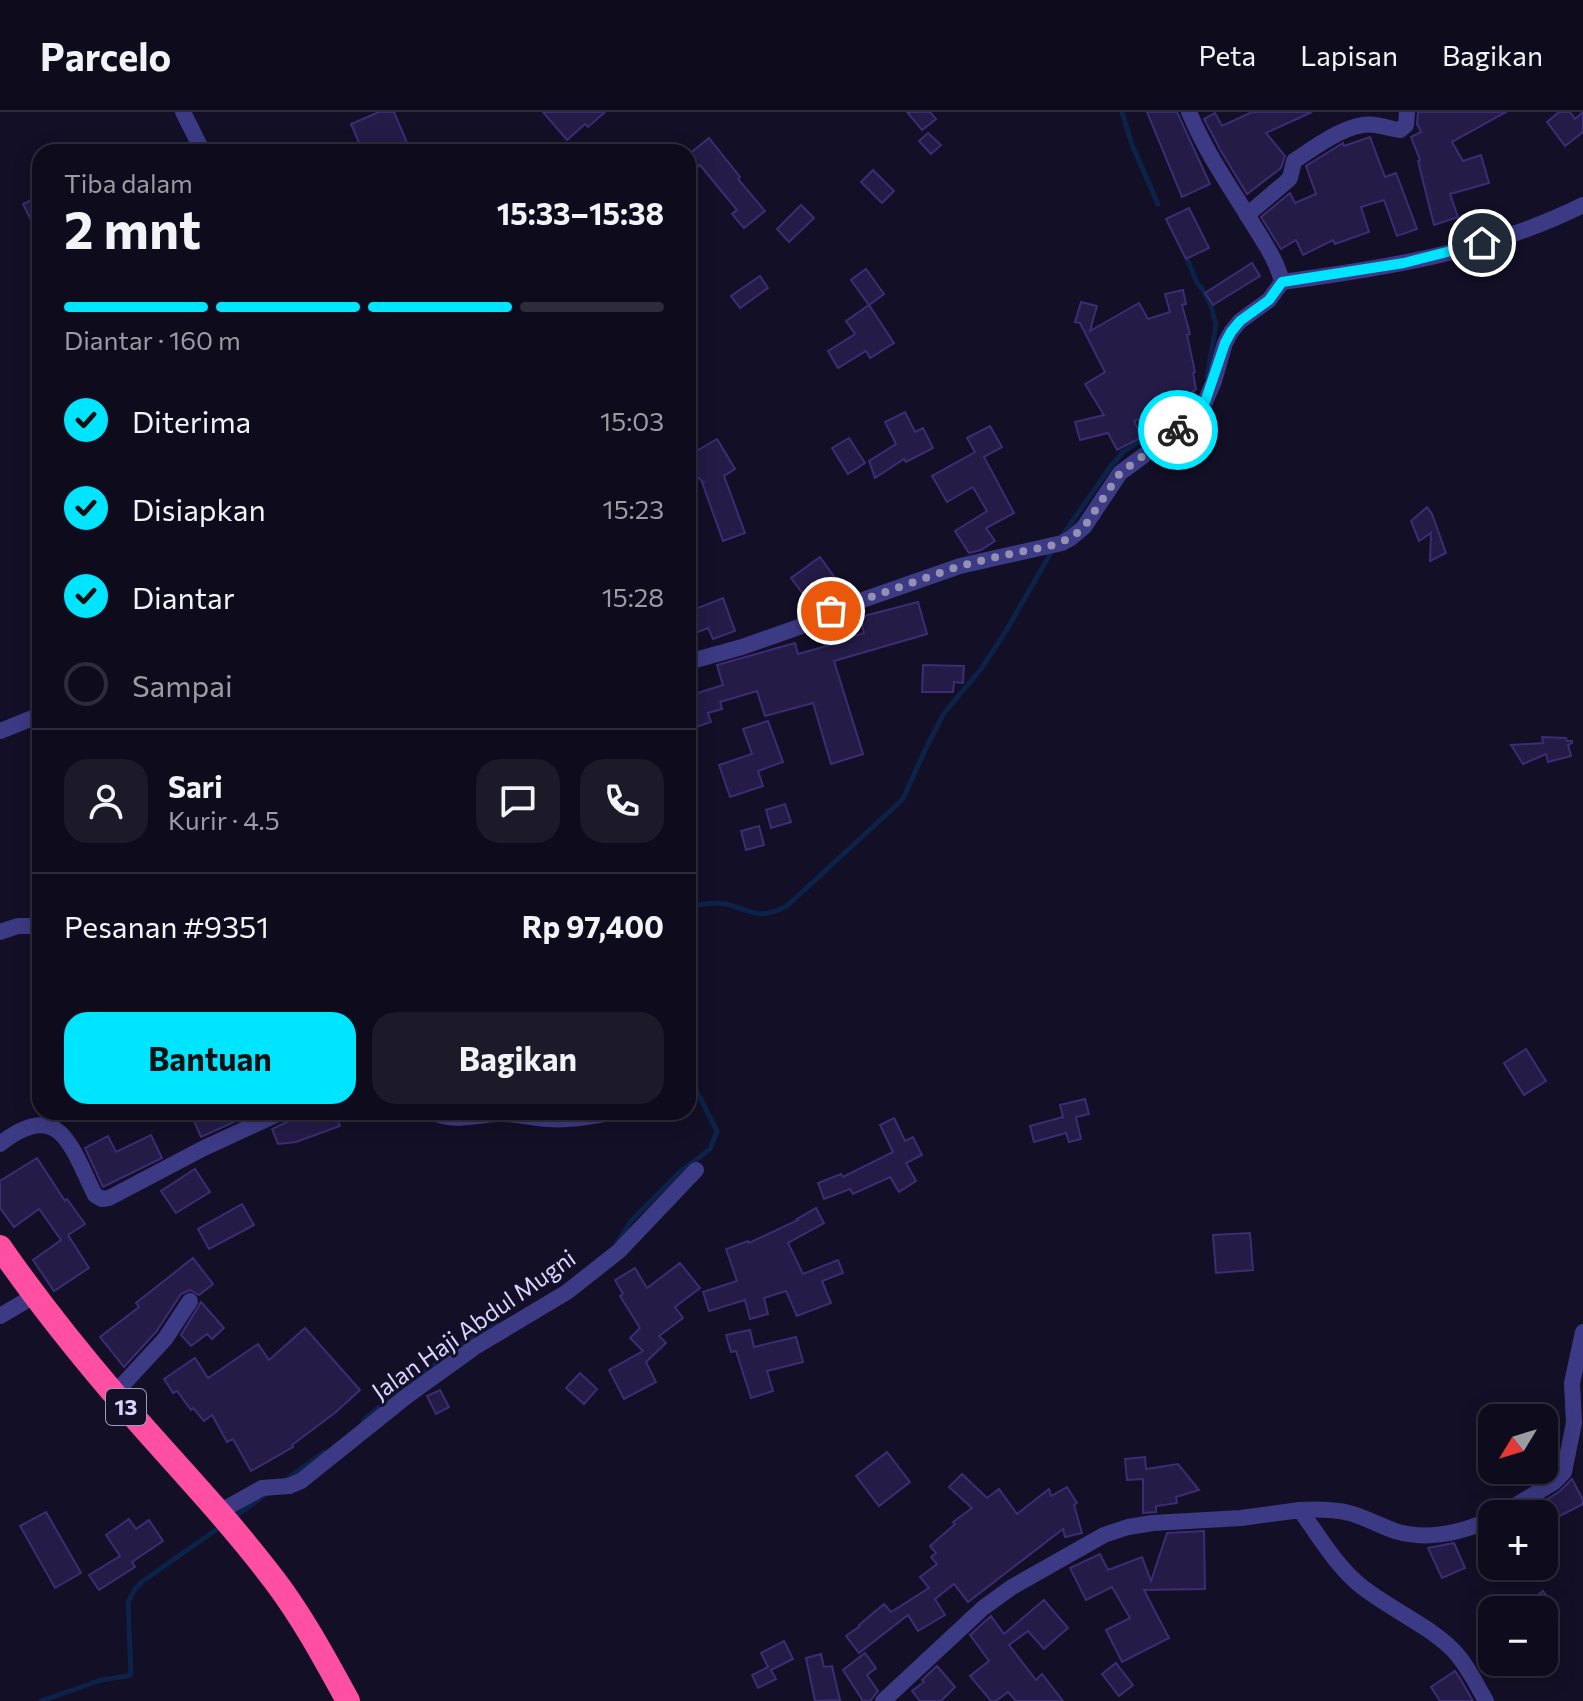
<!DOCTYPE html>
<html lang="id">
<meta charset="utf-8">
<style>
:root{--surface:#0e0b1c;--page:#1c1929;--text:#f1f3f6;--muted:#9b9ba3;--line:#2e2b3b;--accent:#00e5ff}
body{margin:0;font-family:Commissioner,sans-serif;background:var(--page);color:var(--text);height:100vh;display:flex;flex-direction:column;font-size:30px;white-space:nowrap}
*{box-sizing:border-box;margin:0}
p{font-size:26px;color:var(--muted)}
.icon{flex:none;width:44px;height:44px;fill:none;stroke:currentColor;stroke-width:2;stroke-linecap:round;stroke-linejoin:round}
.map{position:relative;flex:1;overflow:hidden}
.drawer{position:absolute;left:32px;top:32px;width:664px;height:976px;display:flex;flex-direction:column;background:var(--surface);border-radius:24px;box-shadow:0 4px 20px #0003,0 0 0 2px var(--line)}
.drawer>*{flex:none}
.needle{width:52px;rotate:232deg}
.controls{position:absolute;left:1478px;top:1292px;display:grid;gap:16px}
.controls a{display:grid;place-items:center;width:80px;height:80px;border-radius:16px;background:var(--surface);box-shadow:0 4px 20px #0003,0 0 0 2px var(--line);font-size:40px}
.pin{position:absolute;display:grid;place-items:center;width:68px;height:68px;color:#fff;margin:-34px;border:4px solid #fff;border-radius:50%;box-shadow:0 2px 8px #0007}
.courier{position:absolute;display:grid;place-items:center;width:80px;height:80px;margin:-40px;border:6px solid #00e5ff;border-radius:50%;background:#fff;color:#222;box-shadow:0 2px 10px #0007}
.head em{font-style:normal;font-weight:700}
.head div{display:flex;flex-direction:column-reverse}
.head{display:flex;align-items:center;justify-content:space-between;height:136px;padding:0 32px}
h1{font-size:52px;font-weight:700;line-height:60px}
.bar{display:grid;grid-template-columns:repeat(4,1fr);gap:12px 8px;align-content:center;height:96px;padding:0 32px}
.bar i{height:10px;border-radius:6px;background:var(--line)}
.bar .current{background:var(--accent)}
.bar p{grid-column:span 4}
.line{display:flex;align-items:center;gap:20px;padding:0 32px;border-top:2px solid var(--line)}
.line div{flex:1}
.round{display:grid;place-items:center;flex:none;width:84px;height:84px;border-radius:24px;background:var(--page)}
ol{padding:0 32px;list-style:none}
li{display:flex;align-items:center;gap:24px;height:88px}
li p{margin-inline-start:auto}
li .icon{padding:8px;border-radius:50%;background:var(--accent);color:#111;stroke-width:4}
li:last-child{color:var(--muted)}
li i{width:44px;height:44px;border:4px solid var(--line);border-radius:50%}
.primary-button{display:flex;gap:16px;margin-top:auto;padding:16px 32px}
.primary-button a{flex:1;height:92px;border-radius:24px;background:var(--accent);color:#111;font-size:32px;font-weight:700;line-height:92px;text-align:center}
.primary-button a+a{background:var(--page);color:var(--text)}
header{display:flex;align-items:center;gap:48px;box-sizing:border-box;height:112px;padding:0 40px;background:var(--surface);border-bottom:2px solid var(--line)}
header strong{font-size:38px}
nav{display:flex;gap:44px;margin-inline-start:auto;font-size:28px}
.map>svg:first-child{display:block}
.lines{fill:none;stroke-linecap:round;stroke-linejoin:round}
.stream{stroke:#0c2248;stroke-width:5}
.building{fill:#241b47;stroke:#3b2d73;stroke-width:2}
.minor{stroke:#3d3a85;stroke-width:16}
.highway{stroke:#ff4fa3;stroke-width:24}
.done{stroke:#948fb3;stroke-width:8;stroke-dasharray:0 14.4}
.route{stroke:#00e5ff;stroke-width:10}
.labels{text-anchor:middle;stroke-width:6;stroke-linejoin:round;paint-order:stroke}
.shield{fill:#130f26;stroke:#9e99be;stroke-width:2}
.shield-label{font-size:22px;font-weight:bold;fill:#d9d4ff}
.street-label{font-size:24px;fill:#d9d4ff;stroke:#130f26}
</style>
<header>
<strong>Parcelo</strong>
<nav><a>Peta</a><a>Lapisan</a><a>Bagikan</a></nav>
</header>
<div class="map">
<svg width="1583" height="1589" viewBox="0 0 1583 1589">
<rect width="100%" height="100%" fill="#130f26"/>
<g class="lines">
<g class="stream">
<path d="M 1122,0 L 1132,33 L 1158,92"/>
<path d="M 1188,149 L 1197,171 L 1203,178 L 1211,194 L 1216,213 L 1207,265"/>
<path d="M 1062,424 L 1111,354 L 1123,340 L 1171,310 L 1196,289"/>
<path d="M 688,795 C 700,792 714,790 726,792 C 754,799 757,809 787,794 L 903,687 L 924,640 L 944,601 L 981,557 L 1006,519 L 1052,439"/>
<path d="M 617,1131 L 631,1109 L 680,1060 L 710,1037 L 717,1019 L 697,980 L 688,952"/>
<path d="M 363,1309 L 410,1269 L 441,1249 L 469,1227 L 497,1213"/>
<path d="M 287,1367 L 324,1340"/>
<path d="M 232,1407 L 266,1382"/>
<path d="M 41,1589 L 101,1568 L 128,1564 L 131,1562 L 128,1490 L 135,1477 L 143,1469 L 220,1415"/>
</g>
</g>
<g class="building">
<path d="M 379,0 L 394,0 L 411,40 L 363,40 L 351,12 Z"/>
<path d="M 543,0 L 605,0 L 588,15 L 585,12 L 567,28 Z"/>
<path d="M 907,0 L 930,0 L 936,7 L 922,18 Z"/>
<path d="M 1147,0 L 1177,0 L 1210,72 L 1182,85 Z"/>
<path d="M 1252,0 L 1312,0 L 1266,21 L 1285,44 L 1281,56 L 1247,82 L 1221,39 L 1204,7 L 1215,1 L 1222,14 Z"/>
<path d="M 1418,0 L 1506,0 L 1452,30 L 1463,49 L 1481,43 L 1489,71 L 1450,82 L 1458,105 L 1434,113 L 1418,49 L 1420,48 L 1411,25 L 1421,20 L 1417,12 Z"/>
<path d="M 1559,0 L 1570,0 L 1575,7 L 1583,0 L 1583,20 L 1565,34 L 1547,10 Z"/>
<path d="M 928,21 L 941,33 L 931,42 L 919,29 Z"/>
<path d="M 1370,25 L 1385,65 L 1396,61 L 1417,117 L 1397,124 L 1384,88 L 1361,95 L 1369,120 L 1335,132 L 1333,128 L 1303,143 L 1296,128 L 1281,137 L 1261,105 L 1290,81 L 1295,91 L 1316,82 L 1306,54 L 1343,31 L 1344,34 Z"/>
<path d="M 709,26 L 740,65 L 738,67 L 765,99 L 744,116 L 732,102 L 737,98 L 700,53 L 688,63 L 688,43 Z"/>
<path d="M 873,58 L 894,79 L 882,91 L 861,70 Z"/>
<path d="M 40,84 L 40,126 L 23,92 Z"/>
<path d="M 801,93 L 814,106 L 789,130 L 777,117 Z"/>
<path d="M 1189,96 L 1209,136 L 1186,147 L 1166,107 Z"/>
<path d="M 1252,151 L 1260,164 L 1213,193 L 1205,181 Z"/>
<path d="M 866,157 L 884,182 L 869,193 L 851,168 Z"/>
<path d="M 760,164 L 768,176 L 740,196 L 731,184 Z"/>
<path d="M 1183,178 L 1186,192 L 1182,193 L 1190,222 L 1187,223 L 1195,260 L 1193,261 L 1196,277 L 1176,293 L 1178,296 L 1159,305 L 1157,300 L 1134,309 L 1142,325 L 1117,338 L 1108,321 L 1080,328 L 1075,310 L 1104,303 L 1085,272 L 1105,260 L 1080,211 L 1075,210 L 1081,190 L 1097,194 L 1090,219 L 1139,191 L 1148,207 L 1170,200 L 1165,182 Z"/>
<path d="M 869,193 L 894,231 L 870,246 L 866,239 L 838,256 L 828,239 L 855,222 L 846,209 Z"/>
<path d="M 905,300 L 915,320 L 923,316 L 933,336 L 906,350 L 904,347 L 875,366 L 869,349 L 896,332 L 885,310 Z"/>
<path d="M 990,314 L 1002,335 L 984,345 L 1014,401 L 986,416 L 995,429 L 981,438 L 969,441 L 955,419 L 987,399 L 973,375 L 947,390 L 932,364 L 975,340 L 967,326 Z"/>
<path d="M 849,326 L 865,351 L 848,362 L 832,336 Z"/>
<path d="M 717,327 L 735,357 L 724,364 L 745,421 L 723,429 L 702,370 L 703,370 L 688,356 L 688,344 Z"/>
<path d="M 1427,395 L 1432,402 L 1446,441 L 1430,449 L 1431,421 L 1419,429 L 1411,409 Z"/>
<path d="M 820,445 L 843,477 L 826,489 L 818,478 L 806,486 L 791,466 Z"/>
<path d="M 723,486 L 735,519 L 713,527 L 708,516 L 688,524 L 688,500 Z"/>
<path d="M 918,490 L 927,522 L 834,549 L 863,642 L 831,652 L 813,591 L 765,604 L 757,579 L 720,590 L 722,597 L 708,601 L 711,610 L 688,618 L 688,584 L 723,573 L 717,553 L 795,531 L 798,542 L 848,528 L 847,526 L 864,521 L 860,505 Z"/>
<path d="M 923,553 L 964,554 L 963,571 L 954,570 L 953,580 L 922,580 Z"/>
<path d="M 768,609 L 783,650 L 758,659 L 763,674 L 730,685 L 719,653 L 752,642 L 743,617 Z"/>
<path d="M 1542,625 L 1566,626 L 1567,629 L 1572,629 L 1572,631 L 1568,633 L 1571,644 L 1548,650 L 1546,642 L 1523,652 L 1511,633 L 1543,631 Z"/>
<path d="M 785,692 L 791,710 L 771,716 L 766,698 Z"/>
<path d="M 759,714 L 764,733 L 746,738 L 741,719 Z"/>
<path d="M 1526,937 L 1546,969 L 1524,983 L 1504,951 Z"/>
<path d="M 1085,987 L 1089,1002 L 1076,1005 L 1081,1027 L 1069,1030 L 1066,1021 L 1034,1030 L 1030,1014 L 1063,1005 L 1060,993 Z"/>
<path d="M 190,1000 L 256,1000 L 201,1025 Z"/>
<path d="M 293,1000 L 334,1000 L 340,1014 L 296,1030 L 278,1032 L 272,1017 L 287,1010 L 291,1006 Z"/>
<path d="M 894,1006 L 905,1029 L 913,1025 L 922,1043 L 906,1051 L 916,1069 L 899,1080 L 890,1065 L 853,1082 L 850,1077 L 824,1087 L 818,1071 L 841,1062 L 843,1065 L 893,1040 L 880,1013 Z"/>
<path d="M 151,1023 L 162,1046 L 103,1075 L 85,1036 L 108,1024 L 116,1040 Z"/>
<path d="M 37,1046 L 65,1089 L 67,1087 L 85,1112 L 68,1123 L 89,1156 L 54,1179 L 33,1148 L 61,1128 L 39,1097 L 14,1115 L 0,1096 L 0,1069 Z"/>
<path d="M 195,1057 L 210,1080 L 176,1101 L 161,1079 Z"/>
<path d="M 242,1092 L 254,1113 L 209,1137 L 198,1117 Z"/>
<path d="M 816,1096 L 824,1111 L 788,1131 L 803,1162 L 838,1148 L 843,1161 L 822,1169 L 831,1191 L 797,1204 L 786,1179 L 764,1186 L 768,1202 L 750,1207 L 745,1188 L 709,1199 L 703,1180 L 737,1169 L 726,1137 L 748,1129 L 749,1131 L 798,1108 L 797,1107 Z"/>
<path d="M 1250,1121 L 1253,1158 L 1216,1161 L 1213,1123 Z"/>
<path d="M 193,1146 L 213,1172 L 199,1183 L 190,1178 L 181,1182 L 156,1220 L 124,1255 L 100,1225 L 139,1195 L 136,1191 Z"/>
<path d="M 680,1151 L 700,1176 L 675,1195 L 683,1206 L 659,1224 L 666,1231 L 646,1250 L 656,1270 L 624,1287 L 609,1258 L 643,1239 L 630,1226 L 640,1216 L 620,1184 L 623,1182 L 615,1168 L 635,1156 L 647,1176 Z"/>
<path d="M 201,1190 L 224,1216 L 212,1227 L 207,1222 L 191,1234 L 181,1223 Z"/>
<path d="M 305,1216 L 360,1278 L 336,1300 L 292,1333 L 293,1335 L 251,1359 L 233,1327 L 227,1330 L 212,1303 L 204,1309 L 193,1296 L 191,1298 L 177,1279 L 173,1281 L 164,1267 L 195,1246 L 208,1266 L 258,1232 L 269,1248 Z"/>
<path d="M 750,1218 L 754,1235 L 796,1225 L 803,1250 L 767,1259 L 773,1279 L 751,1286 L 736,1239 L 731,1240 L 726,1223 Z"/>
<path d="M 580,1261 L 597,1277 L 584,1292 L 566,1276 Z"/>
<path d="M 440,1278 L 449,1295 L 436,1302 L 427,1284 Z"/>
<path d="M 887,1340 L 910,1370 L 879,1394 L 856,1364 Z"/>
<path d="M 1145,1345 L 1146,1357 L 1178,1352 L 1199,1378 L 1176,1385 L 1177,1391 L 1156,1394 L 1156,1400 L 1143,1401 L 1143,1367 L 1127,1368 L 1125,1347 Z"/>
<path d="M 962,1362 L 987,1386 L 999,1377 L 1017,1402 L 1049,1377 L 1051,1384 L 1067,1375 L 1077,1391 L 1074,1393 L 1082,1421 L 1065,1425 L 1063,1417 L 968,1490 L 954,1472 L 935,1487 L 945,1503 L 918,1519 L 908,1503 L 859,1541 L 846,1524 L 860,1514 L 859,1513 L 884,1492 L 891,1500 L 929,1476 L 920,1465 L 937,1452 L 931,1445 L 936,1441 L 930,1434 L 955,1412 L 953,1410 L 972,1396 L 949,1375 Z"/>
<path d="M 1572,1367 L 1583,1388 L 1583,1392 L 1556,1406 L 1546,1388 L 1560,1379 Z"/>
<path d="M 46,1400 L 81,1461 L 55,1476 L 20,1414 Z"/>
<path d="M 129,1407 L 136,1417 L 149,1408 L 163,1429 L 132,1450 L 135,1455 L 99,1478 L 89,1463 L 120,1444 L 106,1423 Z"/>
<path d="M 1204,1419 L 1205,1477 L 1144,1478 L 1169,1526 L 1122,1550 L 1106,1518 L 1130,1506 L 1112,1475 L 1086,1488 L 1070,1456 L 1100,1442 L 1108,1458 L 1142,1445 L 1151,1469 L 1167,1421 Z"/>
<path d="M 1454,1431 L 1465,1456 L 1442,1466 L 1428,1436 Z"/>
<path d="M 1543,1479 L 1551,1490 L 1540,1498 L 1518,1498 Z"/>
<path d="M 1044,1488 L 1068,1516 L 1044,1537 L 1028,1519 L 1009,1533 L 1036,1568 L 1042,1562 L 1063,1589 L 1016,1589 L 1008,1580 L 996,1589 L 991,1589 L 970,1564 L 989,1549 L 970,1523 L 991,1504 L 1004,1522 Z"/>
<path d="M 784,1529 L 793,1547 L 771,1558 L 776,1567 L 758,1576 L 752,1563 L 768,1555 L 761,1541 Z"/>
<path d="M 865,1541 L 876,1556 L 867,1563 L 878,1579 L 870,1589 L 863,1589 L 843,1558 Z"/>
<path d="M 821,1542 L 824,1555 L 832,1554 L 840,1588 L 815,1589 L 806,1546 Z"/>
<path d="M 1116,1551 L 1133,1573 L 1119,1584 L 1102,1562 Z"/>
<path d="M 937,1554 L 955,1575 L 941,1589 L 920,1589 L 912,1579 L 924,1570 L 922,1568 Z"/>
<path d="M 1455,1559 L 1461,1568 L 1473,1589 L 1440,1589 L 1431,1575 Z"/>
</g>
<g class="lines">
<g class="minor">
<path d="M 183,0 L 203,40"/>
<path d="M 1247,103 L 1286,70 L 1290,66 L 1294,49 C 1315,35 1349,9 1375,13 C 1383,14 1391,17 1400,18 L 1406,13 L 1407,0"/>
<path d="M 1282,170 C 1385,156 1489,140 1583,93"/>
<path d="M 688,550 L 742,535 L 799,515 L 831,499 L 960,454 L 1062,431 L 1071,426 L 1084,415 L 1120,361 L 1173,322 L 1189,308 L 1205,290 L 1214,269 L 1225,231 L 1231,220 L 1240,209 L 1269,188 L 1282,170 C 1277,149 1265,132 1254,114 C 1231,76 1206,41 1189,0"/>
<path d="M 0,619 L 40,603"/>
<path d="M 0,820 L 18,814 L 40,814"/>
<path d="M 431,1000 C 455,1011 473,1003 498,1002 C 515,1001 531,1006 548,1007 C 571,1009 593,1004 616,1000"/>
<path d="M 0,1032 C 60,985 71,1035 95,1083 L 102,1087 L 109,1086 L 204,1036 L 282,1000"/>
<path d="M 0,1204 L 34,1184"/>
<path d="M 114,1282 L 165,1227 L 190,1189"/>
<path d="M 1300,1398 C 1317,1397 1333,1397 1349,1401 C 1365,1405 1380,1414 1395,1419 C 1427,1429 1463,1420 1492,1407"/>
<path d="M 219,1400 L 262,1376 L 289,1374 L 301,1369 L 407,1284 L 475,1235 L 567,1180 L 619,1139 L 696,1058"/>
<path d="M 1501,1402 L 1553,1371 L 1564,1360 L 1574,1311 L 1572,1271 L 1583,1220"/>
<path d="M 883,1589 L 983,1496 L 1012,1475 L 1104,1423 L 1128,1415 L 1153,1411 L 1241,1406 L 1300,1398 C 1319,1424 1336,1454 1361,1474 C 1390,1497 1426,1512 1452,1537 C 1467,1552 1476,1572 1486,1589"/>
</g>
<path class="highway" d="M 0,1135 C 36,1187 75,1236 116,1284 C 169,1346 226,1404 275,1469 C 303,1506 326,1549 348,1589"/>
</g>
<g class="lines">
<path class="done" d="M 831,499 L 960,454 L 1000,444 L 1050,434 L 1071,426 L 1084,415 L 1120,361 L 1178,318"/>
<path class="route" d="M 1178,318 L 1205,290 L 1225,231 L 1231,220 L 1240,209 L 1269,188 L 1282,170 L 1404,151 L 1482,131"/>
</g>
<g class="labels">
<rect class="shield" x="106" y="1277" width="40" height="36" rx="6"/>
<g class="shield-label">
<text x="126" y="1303">13</text>
</g>
<g class="street-label">
<text transform="translate(474 1213) rotate(-35)" y="8">Jalan Haji Abdul Mugni</text>
</g>
</g>
</svg>
<div class="controls">
<a><svg class="needle" viewBox="-14 -14 28 28"><path d="M0-13l5 13h-10z" fill="#e53935"/><path d="M0 13l5-13h-10z" fill="#9b9ba3"/></svg></a>
<a>+</a>
<a>−</a>
</div>
<div class="pin" style="left:831px;top:499px;background:#ea580c"><svg class="icon" aria-label="bag" viewBox="0 0 24 24"><path d="M5 8h14l-1 12H6zM9 8a3 3 0 0 1 6 0"/></svg></div>
<div class="pin" style="left:1482px;top:131px;background:#1f2937"><svg class="icon" aria-label="home" viewBox="0 0 24 24"><path d="M3 11l9-7 9 7M6 9v11h12V9"/></svg></div>
<div class="courier" style="left:1178px;top:318px"><svg class="icon" aria-label="bike" viewBox="0 0 24 24"><circle cx="6" cy="16" r="4"/><circle cx="18" cy="16" r="4"/><path d="M6 16l4-8h5l3 8M10 8l3 8H6M13 5h3"/></svg></div>
<section class="drawer">
<div class="head"><div><h1>2 mnt</h1><p>Tiba dalam</p></div><em>15:33–15:38</em></div>
<div class="bar"><i class="current"></i><i class="current"></i><i class="current"></i><i></i><p>Diantar · 160 m</p></div>
<ol>
<li><svg class="icon" aria-label="check" viewBox="0 0 24 24"><path d="M5 12l5 5 9-10"/></svg>Diterima<p>15:03</p></li>
<li><svg class="icon" aria-label="check" viewBox="0 0 24 24"><path d="M5 12l5 5 9-10"/></svg>Disiapkan<p>15:23</p></li>
<li><svg class="icon" aria-label="check" viewBox="0 0 24 24"><path d="M5 12l5 5 9-10"/></svg>Diantar<p>15:28</p></li>
<li><i></i>Sampai</li>
</ol>
<div class="line" style="height:144px"><a class="round"><svg class="icon" aria-label="person" viewBox="0 0 24 24"><circle cx="12" cy="8" r="4"/><path d="M4 21q1-7 8-7t8 7"/></svg></a><div><b>Sari</b><p>Kurir · 4.5</p></div><a class="round"><svg class="icon" aria-label="chat" viewBox="0 0 24 24"><path d="M4 5h16v11H9l-5 4z"/></svg></a><a class="round"><svg class="icon" aria-label="phone" viewBox="0 0 24 24"><path d="M5 4h4l2 5-3 2q2 4 5 5l2-3 5 2v4C11 20 4 13 5 4z"/></svg></a></div>
<div class="line" style="height:104px"><div>Pesanan #9351</div><b>Rp 97,400</b></div>
<div class="primary-button"><a>Bantuan</a><a>Bagikan</a></div>
</section>
</div>
